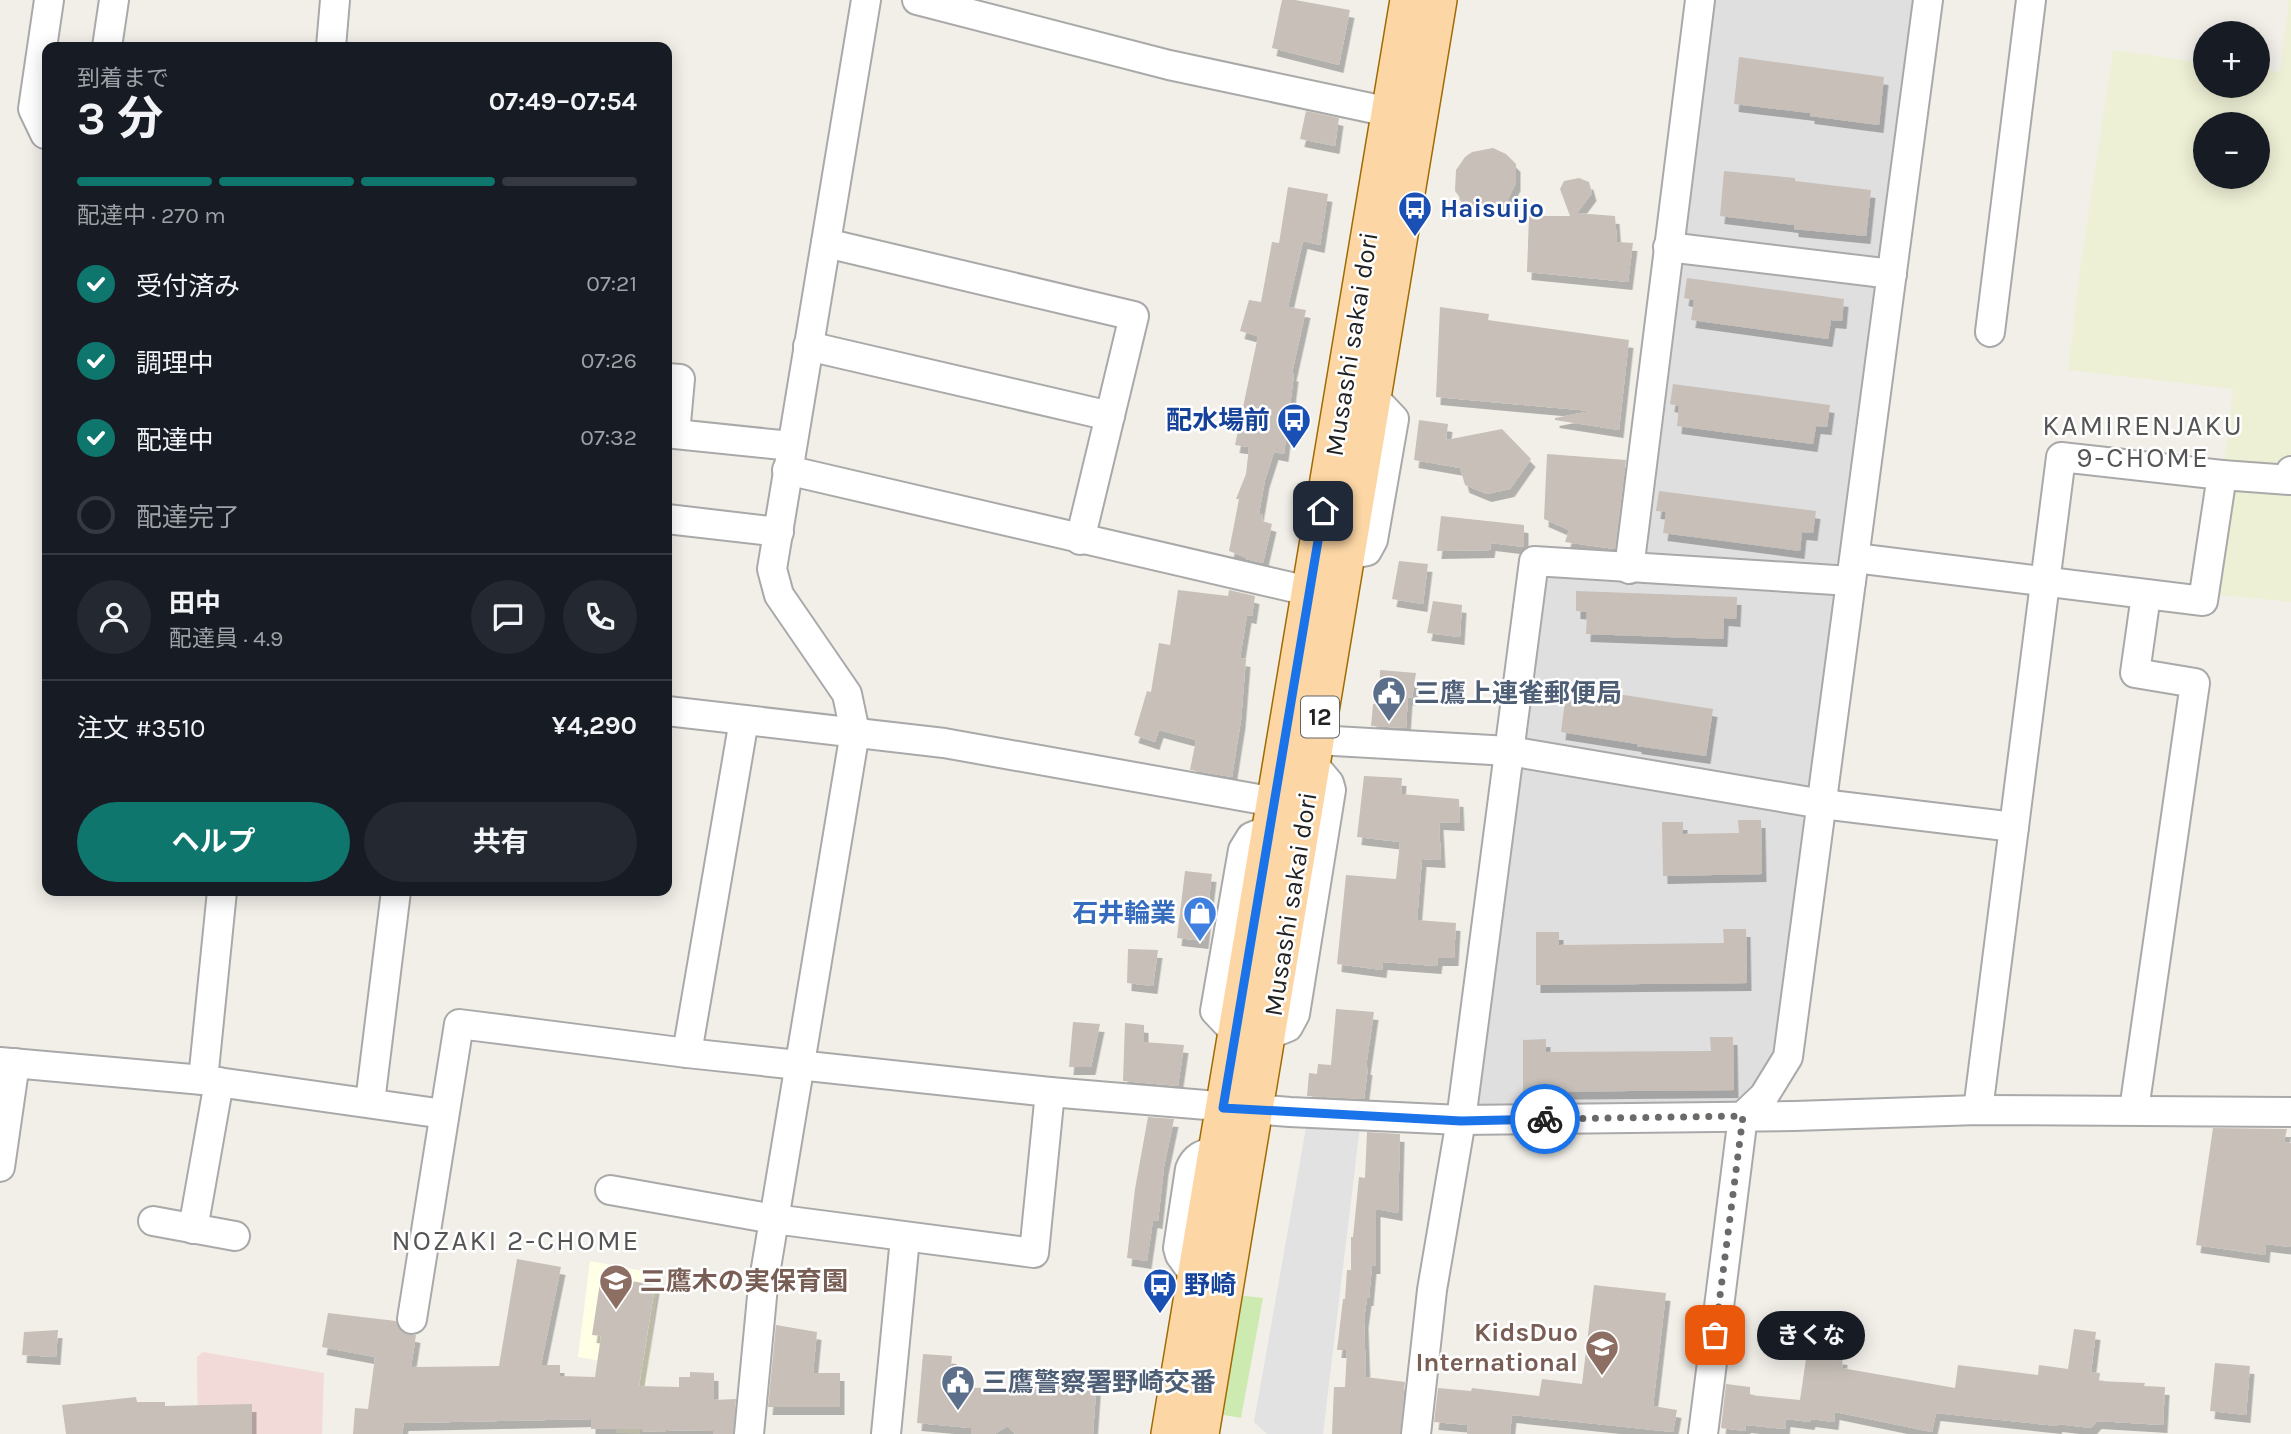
<!DOCTYPE html>
<html lang="ja">
<meta charset="utf-8">
<style>
:root{--surface:#171b24;--page:#242831;--text:#f1f3f6;--muted:#9ea1a6;--line:#363941;--accent:#0f766e}
body{margin:0;font-family:Karla,"Noto Sans JP",sans-serif;background:var(--page);color:var(--text);height:100vh;display:flex;flex-direction:column;font-size:26px;white-space:nowrap}
*{box-sizing:border-box;margin:0}
p{font-size:23px;color:var(--muted)}
.icon{flex:none;width:38px;height:38px;fill:none;stroke:currentColor;stroke-width:2;stroke-linecap:round;stroke-linejoin:round}
.map{position:relative;flex:1;overflow:hidden}
.panel{position:absolute;left:42px;top:42px;width:630px;height:854px;display:flex;flex-direction:column;background:var(--surface);border-radius:14px;box-shadow:0 4px 18px #0003}
.panel>*{flex:none}
.controls{position:absolute;left:2193px;top:21px;display:grid;gap:14px}
.controls a{display:grid;place-items:center;width:77px;height:77px;border-radius:50%;background:var(--surface);box-shadow:0 4px 18px #0003;font-size:35px}
.pin{position:absolute;display:grid;place-items:center;width:60px;height:60px;color:#fff;margin:-30px;border-radius:14px;box-shadow:0 4px 10px #0006}
.courier{position:absolute;display:grid;place-items:center;width:70px;height:70px;margin:-35px;border:5px solid #1a73e8;border-radius:50%;background:#fff;color:#222;box-shadow:0 2px 9px #0007}
.bubble{position:absolute;height:49px;border-radius:24px;background:var(--surface);box-shadow:0 4px 18px #0003;font-size:23px;font-weight:700;line-height:49px;text-align:center}
.head em{font-style:normal;font-weight:700}
.head div{display:flex;flex-direction:column-reverse}
.head{display:flex;align-items:center;justify-content:space-between;height:119px;padding:0 35px}
h1{font-size:46px;font-weight:700;line-height:52px}
.bar{display:grid;grid-template-columns:repeat(4,1fr);gap:10px 7px;align-content:center;height:84px;padding:0 35px}
.bar i{height:9px;border-radius:5px;background:var(--line)}
.bar .selected{background:var(--accent)}
.bar p{grid-column:span 4}
.line{display:flex;align-items:center;gap:18px;padding:0 35px;border-top:2px solid var(--line)}
.line div{flex:1}
.round{display:grid;place-items:center;flex:none;width:74px;height:74px;border-radius:37px;background:var(--page)}
ol{padding:0 35px;list-style:none}
li{display:flex;align-items:center;gap:21px;height:77px}
li p{margin-inline-start:auto}
li .icon{padding:7px;border-radius:50%;background:var(--accent);color:#fff;stroke-width:4}
li:last-child{color:var(--muted)}
li i{width:38px;height:38px;border:4px solid var(--line);border-radius:50%}
.primary-button{display:flex;gap:14px;margin-top:auto;padding:14px 35px}
.primary-button a{flex:1;height:80px;border-radius:42px;background:var(--accent);color:#fff;font-size:28px;font-weight:700;line-height:80px;text-align:center}
.primary-button a+a{background:var(--page);color:var(--text)}
.map>svg:first-child{display:block}
.residential{fill:#e0dfdf}
.commercial{fill:#f2dad9}
.education{fill:#ffffe5}
.farmland{fill:#eef0d5;fill-rule:evenodd}
.grass{fill:#cdebb0}
.parking{fill:#e2e2e2}
.building{fill:#c7bfb8;filter:url(#shadow)}
.lines{fill:none;stroke-linecap:round;stroke-linejoin:round}
.minor-casing{stroke:#a9a9a9;stroke-width:32}
.major-casing{stroke:#a06b00;stroke-width:38}
.minor{stroke:#fff;stroke-width:28}
.major{stroke:#fcd6a4;stroke-width:35}
.done{stroke:#6b6a68;stroke-width:7;stroke-dasharray:0 12.6}
.route{stroke:#1a73e8;stroke-width:9}
.labels{text-anchor:middle;stroke-width:5;stroke-linejoin:round;paint-order:stroke}
.shield{fill:#fff;stroke:#646464;stroke-width:2}
.shield-label{font-size:24px;font-weight:bold;fill:#222}
.transit-label{font-size:26px;font-weight:bold;fill:#164399;stroke:#fff;text-anchor:start}
.street-label{font-size:26px;fill:#222;stroke:#fff}
.service-label{font-size:26px;font-weight:bold;fill:#4e5e75;stroke:#fff;text-anchor:start}
.shop-label{font-size:26px;font-weight:bold;fill:#366cbe;stroke:#fff;text-anchor:end}
.education-label{font-size:26px;font-weight:bold;fill:#785e54;stroke:#fff;text-anchor:start}
.neighbourhood-label{font-size:28px;letter-spacing:2px;fill:#555;stroke:#fff}
</style>
<div class="map">
<svg width="2291" height="1434" viewBox="0 0 2291 1434">
<defs>
<filter id="shadow"><feDropShadow dx="4.5" dy="8" stdDeviation="0" flood-color="#0004"/></filter>
</defs>
<rect width="100%" height="100%" fill="#f2efe9"/>
<path class="residential" d="M 1711,0 L 1915,0 L 1777,1052 L 1761,1084 L 1728,1107 L 1471,1110 L 1547,552 L 1639,562 Z"/>
<path class="commercial" d="M 203,1352 L 324,1373 L 322,1434 L 198,1434 L 197,1357 Z"/>
<path class="education" d="M 590,1261 L 660,1274 L 640,1434 L 616,1433 L 623,1365 L 578,1357 Z"/>
<path class="farmland" d="M 2289,0 L 2291,0 L 2291,602 L 2209,594 L 2233,389 L 2068,370 L 2080,269 L 2113,50 L 2205,63 L 2205,86 L 2258,86 L 2258,69 L 2280,72 ZM 2205,124 L 2258,124 L 2258,177 L 2205,177 Z"/>
<path class="grass" d="M 1238,1295 L 1263,1298 L 1241,1418 L 1218,1414 Z"/>
<path class="parking" d="M 1307,1122 L 1360,1126 L 1323,1434 L 1267,1434 L 1254,1422 Z"/>
<g class="building">
<path d="M 1282,0 L 1295,0 L 1350,10 L 1339,65 L 1272,48 Z"/>
<path d="M 1739,57 L 1884,77 L 1879,125 L 1810,116 L 1810,113 L 1734,104 Z"/>
<path d="M 1306,111 L 1339,118 L 1335,146 L 1300,139 Z"/>
<path d="M 1493,148 L 1506,154 L 1516,164 L 1516,183 L 1507,201 L 1484,208 L 1464,203 L 1455,191 L 1456,170 L 1465,157 L 1472,152 Z"/>
<path d="M 1724,171 L 1795,178 L 1795,181 L 1871,190 L 1866,236 L 1794,229 L 1794,225 L 1720,216 Z"/>
<path d="M 1579,178 L 1589,182 L 1592,193 L 1577,213 L 1615,216 L 1617,242 L 1633,243 L 1628,282 L 1527,272 L 1529,216 L 1570,216 L 1560,189 L 1564,181 Z"/>
<path d="M 1288,187 L 1328,194 L 1320,245 L 1303,241 L 1288,307 L 1306,310 L 1292,373 L 1294,374 L 1284,454 L 1274,452 L 1265,480 L 1259,514 L 1263,515 L 1262,521 L 1272,524 L 1263,563 L 1246,559 L 1247,558 L 1229,551 L 1239,499 L 1236,499 L 1246,474 L 1249,447 L 1235,445 L 1258,336 L 1240,331 L 1249,300 L 1261,302 L 1272,242 L 1279,243 Z"/>
<path d="M 1687,278 L 1844,299 L 1842,321 L 1831,320 L 1828,339 L 1691,320 L 1694,300 L 1684,298 Z"/>
<path d="M 1440,307 L 1489,314 L 1488,320 L 1629,340 L 1619,430 L 1555,420 L 1555,418 L 1591,411 L 1436,397 Z"/>
<path d="M 1673,384 L 1830,405 L 1827,427 L 1816,426 L 1813,444 L 1677,426 L 1679,406 L 1670,404 Z"/>
<path d="M 1419,420 L 1448,424 L 1446,440 L 1502,429 L 1531,459 L 1510,489 L 1487,494 L 1465,485 L 1460,468 L 1414,460 Z"/>
<path d="M 1547,454 L 1626,460 L 1615,549 L 1565,542 L 1569,530 L 1544,519 Z"/>
<path d="M 1659,491 L 1816,511 L 1813,533 L 1802,532 L 1800,551 L 1663,533 L 1666,512 L 1656,511 Z"/>
<path d="M 1441,516 L 1524,525 L 1524,547 L 1491,543 L 1490,550 L 1437,551 Z"/>
<path d="M 1399,561 L 1428,564 L 1423,604 L 1392,599 Z"/>
<path d="M 1178,590 L 1228,596 L 1229,590 L 1255,596 L 1252,616 L 1247,615 L 1240,658 L 1246,659 L 1241,720 L 1232,777 L 1190,770 L 1196,740 L 1159,730 L 1155,742 L 1134,735 L 1147,691 L 1151,692 L 1159,643 L 1170,645 Z"/>
<path d="M 1576,591 L 1737,597 L 1736,619 L 1724,618 L 1723,639 L 1586,634 L 1587,612 L 1576,611 Z"/>
<path d="M 1433,601 L 1462,605 L 1460,637 L 1427,633 Z"/>
<path d="M 1380,670 L 1416,673 L 1412,698 L 1408,697 L 1406,728 L 1371,726 L 1373,704 L 1379,704 Z"/>
<path d="M 1567,686 L 1713,709 L 1706,756 L 1637,746 L 1637,744 L 1561,732 Z"/>
<path d="M 1364,776 L 1402,778 L 1401,794 L 1459,799 L 1460,823 L 1439,822 L 1441,860 L 1422,859 L 1417,920 L 1456,923 L 1454,958 L 1438,958 L 1437,966 L 1383,962 L 1382,970 L 1337,964 L 1346,875 L 1396,879 L 1400,842 L 1357,837 Z"/>
<path d="M 1738,820 L 1761,820 L 1762,874 L 1663,876 L 1662,822 L 1683,822 L 1683,834 L 1739,833 Z"/>
<path d="M 1185,871 L 1212,874 L 1204,941 L 1177,938 Z"/>
<path d="M 1723,929 L 1746,929 L 1747,983 L 1536,985 L 1536,932 L 1559,932 L 1559,945 L 1724,943 Z"/>
<path d="M 1128,949 L 1158,950 L 1153,986 L 1127,983 Z"/>
<path d="M 1336,1009 L 1374,1012 L 1366,1067 L 1368,1067 L 1364,1099 L 1307,1096 L 1309,1073 L 1317,1074 L 1318,1064 L 1331,1065 Z"/>
<path d="M 1073,1022 L 1100,1024 L 1091,1067 L 1069,1067 Z"/>
<path d="M 1125,1023 L 1144,1025 L 1144,1042 L 1184,1045 L 1178,1086 L 1123,1081 Z"/>
<path d="M 1710,1037 L 1733,1037 L 1734,1090 L 1523,1092 L 1523,1040 L 1546,1039 L 1546,1052 L 1711,1051 Z"/>
<path d="M 1148,1117 L 1174,1119 L 1164,1167 L 1158,1221 L 1153,1220 L 1147,1261 L 1127,1258 L 1135,1189 Z"/>
<path d="M 2213,1128 L 2287,1129 L 2284,1142 L 2291,1143 L 2291,1247 L 2266,1244 L 2265,1255 L 2196,1245 Z"/>
<path d="M 1367,1132 L 1400,1134 L 1398,1213 L 1376,1209 L 1376,1266 L 1372,1266 L 1369,1298 L 1367,1298 L 1364,1320 L 1366,1377 L 1405,1382 L 1400,1434 L 1332,1434 L 1334,1387 L 1345,1387 L 1347,1350 L 1337,1350 L 1343,1299 L 1345,1299 L 1347,1270 L 1351,1270 L 1351,1237 L 1353,1237 L 1359,1177 L 1365,1178 Z"/>
<path d="M 517,1259 L 561,1267 L 541,1365 L 560,1365 L 560,1376 L 595,1377 L 601,1336 L 592,1335 L 601,1276 L 655,1285 L 639,1386 L 679,1387 L 679,1377 L 690,1377 L 690,1372 L 714,1373 L 714,1400 L 736,1399 L 733,1434 L 713,1434 L 713,1431 L 666,1430 L 666,1432 L 642,1431 L 642,1429 L 591,1429 L 591,1419 L 404,1423 L 402,1434 L 353,1434 L 355,1408 L 368,1409 L 375,1357 L 322,1347 L 328,1313 L 396,1321 L 402,1332 L 416,1335 L 411,1367 L 499,1366 Z"/>
<path d="M 1594,1285 L 1666,1293 L 1653,1406 L 1677,1410 L 1673,1432 L 1512,1415 L 1510,1434 L 1467,1434 L 1468,1425 L 1434,1422 L 1438,1388 L 1471,1391 L 1472,1388 L 1539,1396 L 1542,1379 L 1582,1384 Z"/>
<path d="M 776,1325 L 817,1332 L 813,1373 L 840,1373 L 840,1407 L 768,1407 Z"/>
<path d="M 2074,1329 L 2096,1332 L 2091,1372 L 2100,1373 L 2099,1381 L 2145,1383 L 2144,1386 L 2165,1387 L 2163,1425 L 2097,1421 L 2091,1428 L 2058,1424 L 2057,1426 L 1936,1413 L 1932,1432 L 1835,1412 L 1834,1422 L 1811,1419 L 1810,1422 L 1786,1419 L 1785,1429 L 1746,1425 L 1745,1431 L 1721,1428 L 1726,1384 L 1750,1387 L 1750,1395 L 1800,1400 L 1807,1352 L 1843,1357 L 1842,1368 L 1955,1388 L 1958,1365 L 2038,1375 L 2039,1365 L 2068,1369 Z"/>
<path d="M 58,1330 L 56,1357 L 22,1355 L 24,1332 Z"/>
<path d="M 923,1354 L 952,1356 L 950,1377 L 968,1379 L 967,1388 L 1040,1387 L 1042,1369 L 1097,1377 L 1093,1434 L 1015,1434 L 1008,1426 L 994,1434 L 971,1434 L 971,1428 L 917,1423 Z"/>
<path d="M 2215,1363 L 2250,1366 L 2246,1415 L 2210,1411 Z"/>
<path d="M 136,1397 L 137,1402 L 165,1402 L 165,1406 L 252,1404 L 252,1434 L 66,1434 L 62,1405 Z"/>
</g>
<g class="lines">
<g class="minor-casing">
<g id="minor">
<path d="M 917,0 L 1169,65 L 1408,116"/>
<path d="M 107,47 L 114,0"/>
<path d="M 331,47 L 335,0"/>
<path d="M 47,132 L 45,134 L 33,109 L 49,0"/>
<path d="M 826,243 L 1134,316 L 1080,540"/>
<path d="M 1668,247 L 1892,274"/>
<path d="M 1990,332 L 2031,0"/>
<path d="M 808,346 L 1110,416"/>
<path d="M 667,378 L 680,379 L 675,434 L 791,446"/>
<path d="M 787,470 L 1330,596"/>
<path d="M 667,519 L 779,532"/>
<path d="M 1347,555 L 1367,551 L 1373,540 L 1394,419 L 1374,398"/>
<path d="M 1855,558 L 2203,601 L 2222,475 L 2290,480 L 2291,471"/>
<path d="M 1629,569 L 1700,0"/>
<path d="M 667,711 L 944,743 L 1275,802"/>
<path d="M 1317,740 L 1509,751 L 1822,804 L 2014,827"/>
<path d="M 1236,1033 L 1215,1011 L 1243,850 L 1251,837 L 1269,830"/>
<path d="M 1268,1035 L 1288,1027 L 1295,1014 L 1331,790 L 1329,783 L 1313,764"/>
<path d="M 687,1053 L 744,720"/>
<path d="M 0,1062 L 203,1080 L 444,1114"/>
<path d="M 203,1080 L 222,891"/>
<path d="M 370,1102 L 396,891"/>
<path d="M 1978,1110 L 2061,457 L 2222,475"/>
<path d="M 2134,1110 L 2195,683 L 2135,673 L 2146,595"/>
<path d="M 0,1167 L 15,1063"/>
<path d="M 610,1190 L 774,1219 L 1034,1253 L 1050,1092"/>
<path d="M 153,1221 L 235,1236"/>
<path d="M 193,1229 L 219,1082"/>
<path d="M 1196,1277 L 1180,1255 L 1178,1248 L 1190,1169 C 1195,1156 1204,1154 1217,1150"/>
<path d="M 412,1319 L 459,1024 L 687,1053 L 1050,1092 L 1290,1112 L 1461,1120 L 1794,1116 L 1978,1110 L 2291,1112"/>
<path d="M 749,1434 L 763,1286 L 855,732 L 847,694 L 779,595 L 772,569 L 866,0"/>
<path d="M 886,1434 L 905,1238"/>
<path d="M 1416,1434 L 1432,1290 L 1461,1120 L 1534,561 L 1851,581"/>
<path d="M 1703,1434 L 1743,1116 L 1764,1096 L 1788,1057 L 1928,0"/>
</g>
</g>
<g class="major-casing">
<g id="major">
<path d="M 1169,1434 L 1408,0"/>
<path d="M 1201,1434 L 1439,0"/>
</g>
</g>
<use href="#minor" class="minor"/>
<use href="#major" class="major"/>
</g>
<g class="lines">
<path class="done" d="M 1545,1119 L 1743,1116 L 1715,1335"/>
<path class="route" d="M 1323,511 L 1223,1108 L 1461,1121 L 1545,1119"/>
</g>
<defs>
<g id="bus-pin" transform="scale(1.75)"><path d="M0 17L-7.5 6A9.5 9.5 0 1 1 7.5 6Z" fill="#1a4fb4" stroke="#fff"/><path d="M-5-6H5V4H4V6H2V4H-2V6H-4V4H-5ZM-3.5-4V0h7V-4ZM-3.5 1.2v1.5H-2V1.2ZM2 1.2v1.5H3.5V1.2Z" fill="#fff"/></g>
<g id="civic-pin" transform="scale(1.75)"><path d="M0 17L-7.5 6A9.5 9.5 0 1 1 7.5 6Z" fill="#5c6f8a" stroke="#fff"/><path d="M-.6-6.5H3V-4.5H.6V-3L4-1V1h2V6H-6V1h2V-1L-.6-3ZM-1.2 2.5V6h2.4V2.5Z" fill="#fff"/></g>
<g id="shop-pin" transform="scale(1.75)"><path d="M0 17L-7.5 6A9.5 9.5 0 1 1 7.5 6Z" fill="#3f7fe0" stroke="#fff"/><path d="M-5-2.5h2.3a2.7 3.5 0 0 1 5.4 0H5L5.5 6h-11ZM-1.5-2.5h3a1.5 2.3 0 0 0-3 0Z" fill="#fff"/></g>
<g id="school-pin" transform="scale(1.75)"><path d="M0 17L-7.5 6A9.5 9.5 0 1 1 7.5 6Z" fill="#8d6e63" stroke="#fff"/><path d="M0-5L7-2L0 1L-7-2ZM-4 1L0 2.5L4 1V4Q0 6-4 4Z" fill="#fff"/></g>
</defs>
<g fill-rule="evenodd">
<use href="#bus-pin" x="1415" y="208"/>
<use href="#bus-pin" x="1294" y="420"/>
<use href="#civic-pin" x="1389" y="693"/>
<use href="#shop-pin" x="1200" y="913"/>
<use href="#school-pin" x="616" y="1281"/>
<use href="#bus-pin" x="1160" y="1285"/>
<use href="#school-pin" x="1602" y="1347"/>
<use href="#civic-pin" x="958" y="1382"/>
</g>
<g class="labels">
<rect class="shield" x="1301" y="696.5" width="38" height="41" rx="5"/>
<g class="shield-label">
<text x="1320" y="725">12</text>
</g>
<g class="transit-label">
<text x="1440" y="217">Haisuijo</text>
<text x="1270" y="429" text-anchor="end">配水場前</text>
<text x="1184" y="1294">野崎</text>
</g>
<g class="street-label">
<text transform="translate(1351 344) rotate(-81)" y="9">Musashi sakai dori</text>
<text transform="translate(1290 904) rotate(-81)" y="9">Musashi sakai dori</text>
</g>
<g class="service-label">
<text x="1414" y="702">三鷹上連雀郵便局</text>
<text x="982" y="1391">三鷹警察署野崎交番</text>
</g>
<g class="shop-label">
<text x="1176" y="922">石井輪業</text>
</g>
<g class="education-label">
<text x="640" y="1290">三鷹木の実保育園</text>
<text x="1578" y="1341" text-anchor="end">KidsDuo<tspan x="1578" dy="30">International</tspan></text>
</g>
<g class="neighbourhood-label">
<text x="2143" y="435">KAMIRENJAKU<tspan x="2143" dy="32">9-CHOME</tspan></text>
<text x="516" y="1250">NOZAKI 2-CHOME</text>
</g>
</g>
</svg>
<div class="controls">
<a>+</a>
<a>−</a>
</div>
<div class="pin" style="left:1715px;top:1335px;background:#ea580c"><svg class="icon" aria-label="bag" viewBox="0 0 24 24"><path d="M5 8h14l-1 12H6zM9 8a3 3 0 0 1 6 0"/></svg></div>
<div class="pin" style="left:1323px;top:511px;background:#1f2937"><svg class="icon" aria-label="home" viewBox="0 0 24 24"><path d="M3 11l9-7 9 7M6 9v11h12V9"/></svg></div>
<div class="courier" style="left:1545px;top:1119px"><svg class="icon" aria-label="bike" viewBox="0 0 24 24"><circle cx="6" cy="16" r="4"/><circle cx="18" cy="16" r="4"/><path d="M6 16l4-8h5l3 8M10 8l3 8H6M13 5h3"/></svg></div>
<div class="bubble" style="left:1757px;top:1311px;width:108px">きくな</div>
<section class="panel">
<div class="head"><div><h1>3 分</h1><p>到着まで</p></div><em>07:49–07:54</em></div>
<div class="bar"><i class="selected"></i><i class="selected"></i><i class="selected"></i><i></i><p>配達中 · 270 m</p></div>
<ol>
<li><svg class="icon" aria-label="check" viewBox="0 0 24 24"><path d="M5 12l5 5 9-10"/></svg>受付済み<p>07:21</p></li>
<li><svg class="icon" aria-label="check" viewBox="0 0 24 24"><path d="M5 12l5 5 9-10"/></svg>調理中<p>07:26</p></li>
<li><svg class="icon" aria-label="check" viewBox="0 0 24 24"><path d="M5 12l5 5 9-10"/></svg>配達中<p>07:32</p></li>
<li><i></i>配達完了</li>
</ol>
<div class="line" style="height:126px"><a class="round"><svg class="icon" aria-label="person" viewBox="0 0 24 24"><circle cx="12" cy="8" r="4"/><path d="M4 21q1-7 8-7t8 7"/></svg></a><div><b>田中</b><p>配達員 · 4.9</p></div><a class="round"><svg class="icon" aria-label="chat" viewBox="0 0 24 24"><path d="M4 5h16v11H9l-5 4z"/></svg></a><a class="round"><svg class="icon" aria-label="phone" viewBox="0 0 24 24"><path d="M5 4h4l2 5-3 2q2 4 5 5l2-3 5 2v4C11 20 4 13 5 4z"/></svg></a></div>
<div class="line" style="height:91px"><div>注文 #3510</div><b>¥4,290</b></div>
<div class="primary-button"><a>ヘルプ</a><a>共有</a></div>
</section>
</div>
